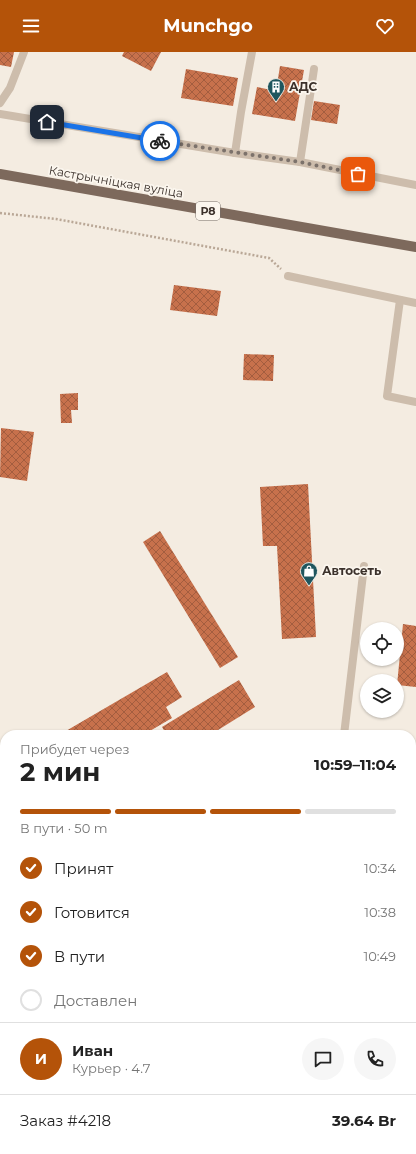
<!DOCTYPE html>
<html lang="ru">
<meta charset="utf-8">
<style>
:root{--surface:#fff;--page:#f6f6f6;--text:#222;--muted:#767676;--line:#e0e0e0;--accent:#b45309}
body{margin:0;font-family:Montserrat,sans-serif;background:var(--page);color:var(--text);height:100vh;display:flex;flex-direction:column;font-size:15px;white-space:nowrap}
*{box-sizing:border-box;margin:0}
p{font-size:13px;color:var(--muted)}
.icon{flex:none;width:22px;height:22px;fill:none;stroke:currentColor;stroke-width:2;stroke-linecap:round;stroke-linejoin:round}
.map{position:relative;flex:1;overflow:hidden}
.drawer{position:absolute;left:0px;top:678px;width:416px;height:424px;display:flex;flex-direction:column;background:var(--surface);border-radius:16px 16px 0 0;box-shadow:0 1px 3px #0004}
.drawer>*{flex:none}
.fabs{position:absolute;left:360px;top:570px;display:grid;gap:8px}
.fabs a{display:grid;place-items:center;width:44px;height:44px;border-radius:50%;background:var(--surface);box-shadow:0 1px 3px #0004;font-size:20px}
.pin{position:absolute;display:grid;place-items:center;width:34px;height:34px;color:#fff;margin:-17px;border-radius:8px;box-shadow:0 2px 6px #0006}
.courier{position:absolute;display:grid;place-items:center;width:40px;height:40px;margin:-20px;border:3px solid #1a73e8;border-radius:50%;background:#fff;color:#222;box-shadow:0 1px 5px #0007}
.summary em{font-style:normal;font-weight:700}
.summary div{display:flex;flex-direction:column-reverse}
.summary{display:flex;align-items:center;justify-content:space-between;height:68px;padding:0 20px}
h1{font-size:26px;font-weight:700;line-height:30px}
.bar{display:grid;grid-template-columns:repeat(4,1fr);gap:6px 4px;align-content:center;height:48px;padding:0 20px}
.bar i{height:5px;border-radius:3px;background:var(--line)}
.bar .current{background:var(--accent)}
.bar p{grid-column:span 4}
.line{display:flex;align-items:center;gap:10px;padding:0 20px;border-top:1px solid var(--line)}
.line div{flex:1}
.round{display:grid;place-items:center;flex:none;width:42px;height:42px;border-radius:21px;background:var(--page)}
ol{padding:0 20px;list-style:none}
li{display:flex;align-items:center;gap:12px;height:44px}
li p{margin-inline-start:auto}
li .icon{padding:4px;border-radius:50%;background:var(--accent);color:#fff;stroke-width:4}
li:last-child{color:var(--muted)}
li i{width:22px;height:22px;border:2px solid var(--line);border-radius:50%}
header{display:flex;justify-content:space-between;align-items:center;height:52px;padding:0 20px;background:var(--accent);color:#fff;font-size:18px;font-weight:700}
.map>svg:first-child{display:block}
.building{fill:url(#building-cross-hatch)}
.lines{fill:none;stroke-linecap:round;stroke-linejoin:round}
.path{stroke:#b9a796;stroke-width:2.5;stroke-dasharray:2 2;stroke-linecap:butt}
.lane{stroke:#cdbdac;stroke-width:8}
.primary{stroke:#7d695c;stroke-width:10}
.rail-casing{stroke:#3b312b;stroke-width:4.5}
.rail{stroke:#fbf6ee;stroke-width:3;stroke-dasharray:9;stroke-linecap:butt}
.done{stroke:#7c726b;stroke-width:4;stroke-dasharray:0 7.2}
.route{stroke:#1a73e8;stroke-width:5}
.labels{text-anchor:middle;stroke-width:3.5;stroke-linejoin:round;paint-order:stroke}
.shield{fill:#fbf6ee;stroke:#756c66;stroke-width:1}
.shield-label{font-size:11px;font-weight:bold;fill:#3b312b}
.poi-label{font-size:12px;font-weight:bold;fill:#3b312b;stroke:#fbf6ee;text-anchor:start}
.street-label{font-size:12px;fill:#3b312b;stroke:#fbf6ee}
</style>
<header><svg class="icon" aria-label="menu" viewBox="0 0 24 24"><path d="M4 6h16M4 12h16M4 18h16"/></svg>Munchgo<svg class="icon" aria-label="heart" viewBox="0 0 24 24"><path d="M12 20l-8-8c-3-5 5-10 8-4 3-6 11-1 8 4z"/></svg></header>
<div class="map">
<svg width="416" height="1102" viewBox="0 0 416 1102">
<defs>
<pattern id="building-cross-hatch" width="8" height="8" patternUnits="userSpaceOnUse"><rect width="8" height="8" fill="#c7714c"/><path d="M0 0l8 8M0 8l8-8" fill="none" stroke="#a35d3f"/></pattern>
</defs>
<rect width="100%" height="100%" fill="#f4ece1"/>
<g class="building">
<path d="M 0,0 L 14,0 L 11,15 L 0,13 Z"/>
<path d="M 124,0 L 161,0 L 151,19 L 122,4 Z"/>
<path d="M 280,14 L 304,18 L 295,69 L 252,62 L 257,35 L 276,39 Z"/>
<path d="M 186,17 L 238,26 L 233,54 L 181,46 Z"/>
<path d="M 314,49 L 340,53 L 337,72 L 311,68 Z"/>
<path d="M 174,233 L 221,239 L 217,264 L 170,258 Z"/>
<path d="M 244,302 L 274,303 L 273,329 L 243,328 Z"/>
<path d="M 78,341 L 78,358 L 71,358 L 72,371 L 61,371 L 60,342 Z"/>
<path d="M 1,376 L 34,380 L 27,429 L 0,425 Z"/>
<path d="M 308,432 L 316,585 L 282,587 L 277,494 L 263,494 L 260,435 Z"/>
<path d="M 160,479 L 238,605 L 220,616 L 143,490 Z"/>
<path d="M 403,572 L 416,574 L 416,635 L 397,633 Z"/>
<path d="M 167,620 L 182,645 L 166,655 L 172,666 L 143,683 L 59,683 Z"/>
<path d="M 239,628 L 255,655 L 210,683 L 167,683 L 162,675 Z"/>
<path d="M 413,740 L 416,740 L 416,753 L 412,753 Z"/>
<path d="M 411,765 L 416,766 L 416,824 L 411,823 Z"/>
<path d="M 5,873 L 5,908 L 0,898 L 0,876 Z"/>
<rect x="411" y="887" width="5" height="49"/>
<path d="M 5,966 L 5,1016 L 0,1008 L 0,969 Z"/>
<path d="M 76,1097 L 87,1097 L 89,1102 L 72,1102 L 77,1099 Z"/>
<path d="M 382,1097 L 402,1097 L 401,1102 L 381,1102 Z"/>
</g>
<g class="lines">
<path class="path" d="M 0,161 L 56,167 L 269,206 L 281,217"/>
<g class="lane">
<path d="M 0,51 L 10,36 L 24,0"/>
<path d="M 0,62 L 235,101 L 300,110 L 416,133"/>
<path d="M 235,101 L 241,60 L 252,0"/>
<path d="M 300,110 L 314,17"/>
<path d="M 288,224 L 416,251"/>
<path d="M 400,248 L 387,344 L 416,350"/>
<path d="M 344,683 L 364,514"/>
<path d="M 411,718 L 416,719"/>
<path d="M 0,798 L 2,798 L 0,798"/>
<path d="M 0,933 L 5,940"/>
<path d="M 0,1022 L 5,1030"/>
<path d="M 107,1097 L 110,1102"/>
</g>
<path class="primary" d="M 0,122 L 416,195"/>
<g class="rail-casing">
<g id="rail">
<path d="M 128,1097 L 130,1102"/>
<path d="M 140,1097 L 141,1102"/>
</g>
</g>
<use href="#rail" class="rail"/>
</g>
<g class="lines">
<path class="done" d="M 160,89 L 300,110 L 358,122"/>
<path class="route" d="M 47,70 L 160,89"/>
</g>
<defs>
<g id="building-pin" transform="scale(0.9)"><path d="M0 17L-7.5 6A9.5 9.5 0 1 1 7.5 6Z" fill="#1f565e" stroke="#fbf6ee"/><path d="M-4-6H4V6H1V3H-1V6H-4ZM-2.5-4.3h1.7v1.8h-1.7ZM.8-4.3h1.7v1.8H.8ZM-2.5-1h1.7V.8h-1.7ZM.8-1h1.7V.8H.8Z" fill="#fff"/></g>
<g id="shop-pin" transform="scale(0.9)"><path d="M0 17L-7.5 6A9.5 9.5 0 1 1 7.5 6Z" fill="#1f565e" stroke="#fbf6ee"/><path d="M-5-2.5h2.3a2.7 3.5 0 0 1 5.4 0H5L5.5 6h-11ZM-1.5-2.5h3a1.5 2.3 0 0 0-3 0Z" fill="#fff"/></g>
</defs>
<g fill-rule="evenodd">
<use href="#building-pin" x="276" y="35"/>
<use href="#shop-pin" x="309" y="519"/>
</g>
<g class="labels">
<rect class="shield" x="196" y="150" width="24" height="18" rx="3"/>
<g class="shield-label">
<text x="208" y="163">Р8</text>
</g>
<g class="poi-label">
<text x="289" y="39">АДС</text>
<text x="322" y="523">Автосеть</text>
</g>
<g class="street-label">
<text transform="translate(116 130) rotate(10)" y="4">Кастрычніцкая вуліца</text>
</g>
</g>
</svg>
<div class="fabs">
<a><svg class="icon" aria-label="locate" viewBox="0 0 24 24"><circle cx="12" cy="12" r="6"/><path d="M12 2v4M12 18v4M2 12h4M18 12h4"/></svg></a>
<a><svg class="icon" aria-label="layers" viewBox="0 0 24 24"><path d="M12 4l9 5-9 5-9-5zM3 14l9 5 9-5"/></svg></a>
</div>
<div class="pin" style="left:358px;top:122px;background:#ea580c"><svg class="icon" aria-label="bag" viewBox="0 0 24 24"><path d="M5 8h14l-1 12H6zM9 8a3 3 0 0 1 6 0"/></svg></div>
<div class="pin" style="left:47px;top:70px;background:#1f2937"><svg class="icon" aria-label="home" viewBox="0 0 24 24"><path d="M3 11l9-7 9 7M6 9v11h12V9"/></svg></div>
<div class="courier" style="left:160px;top:89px"><svg class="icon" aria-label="bike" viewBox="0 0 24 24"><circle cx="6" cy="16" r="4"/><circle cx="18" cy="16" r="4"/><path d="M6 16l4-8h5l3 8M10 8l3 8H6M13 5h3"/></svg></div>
<section class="drawer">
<div class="summary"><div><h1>2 мин</h1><p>Прибудет через</p></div><em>10:59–11:04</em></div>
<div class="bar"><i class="current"></i><i class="current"></i><i class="current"></i><i></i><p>В пути · 50 m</p></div>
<ol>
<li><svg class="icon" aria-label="check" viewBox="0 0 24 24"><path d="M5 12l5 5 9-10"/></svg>Принят<p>10:34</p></li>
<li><svg class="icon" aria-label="check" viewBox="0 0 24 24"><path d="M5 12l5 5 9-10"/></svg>Готовится<p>10:38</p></li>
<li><svg class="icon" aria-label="check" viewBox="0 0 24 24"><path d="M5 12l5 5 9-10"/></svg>В пути<p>10:49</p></li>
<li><i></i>Доставлен</li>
</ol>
<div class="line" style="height:72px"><b class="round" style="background:var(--accent);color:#fff">И</b><div><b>Иван</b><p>Курьер · 4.7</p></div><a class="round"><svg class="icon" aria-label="chat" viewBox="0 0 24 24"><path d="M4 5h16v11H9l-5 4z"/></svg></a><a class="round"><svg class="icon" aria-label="phone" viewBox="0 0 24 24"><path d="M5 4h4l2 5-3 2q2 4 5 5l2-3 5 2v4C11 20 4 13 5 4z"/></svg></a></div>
<div class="line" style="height:52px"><div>Заказ #4218</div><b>39.64 Br</b></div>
</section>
</div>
